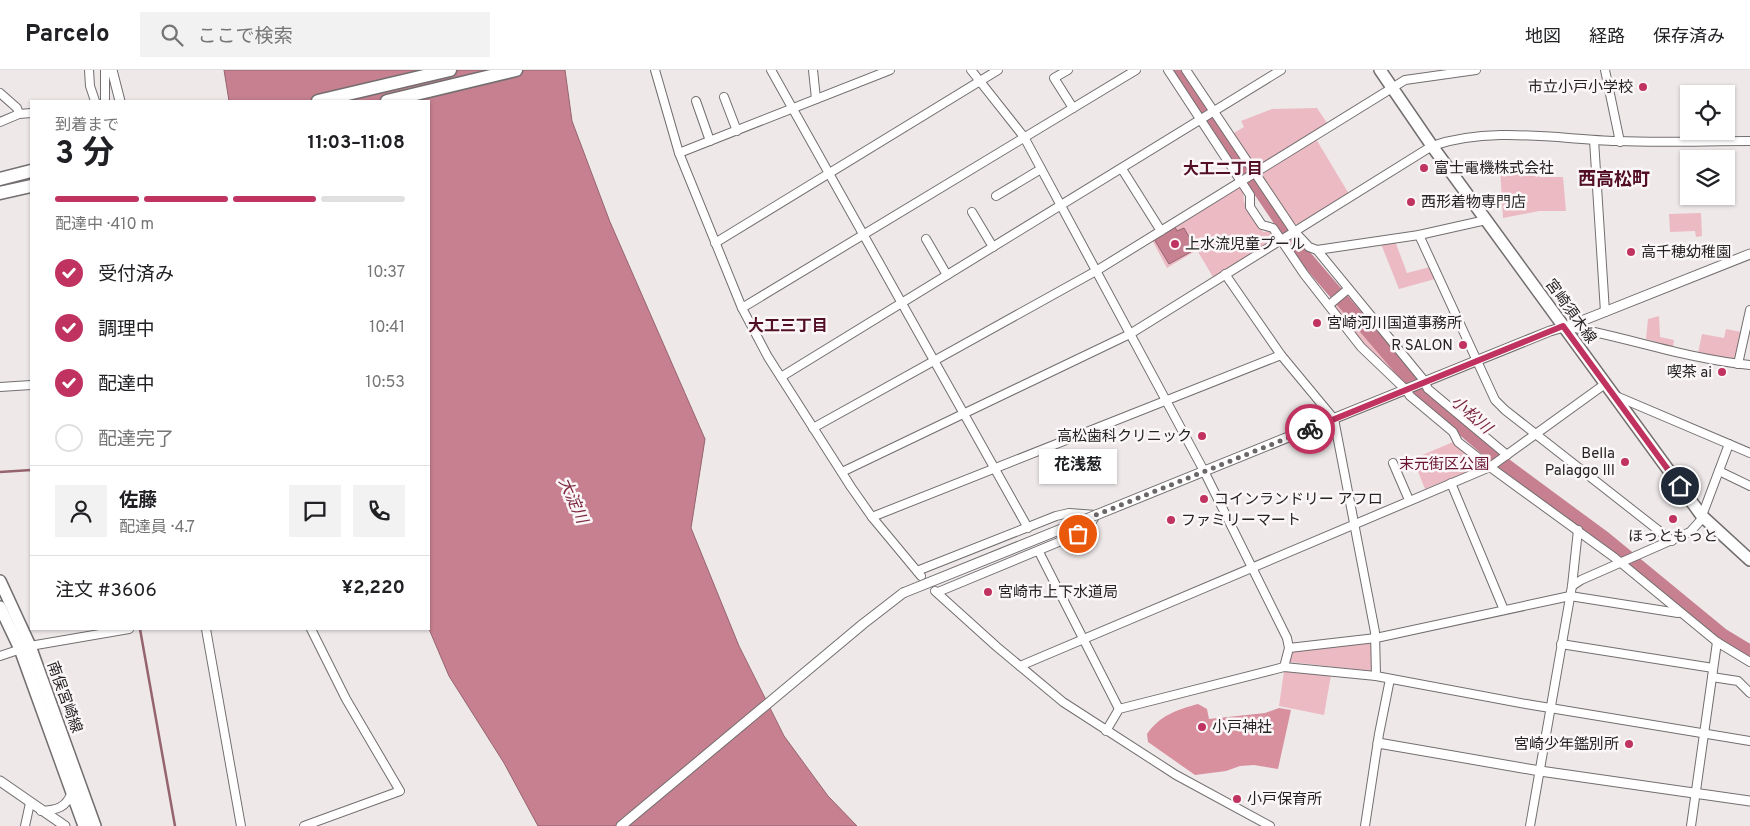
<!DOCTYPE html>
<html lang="ja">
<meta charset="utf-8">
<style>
:root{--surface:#fff;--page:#f2f2f2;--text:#202124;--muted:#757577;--line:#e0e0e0;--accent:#c03260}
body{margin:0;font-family:Overpass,"Noto Sans JP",sans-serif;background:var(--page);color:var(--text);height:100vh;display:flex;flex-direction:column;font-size:19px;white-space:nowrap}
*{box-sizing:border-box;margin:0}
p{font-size:16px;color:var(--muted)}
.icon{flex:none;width:28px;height:28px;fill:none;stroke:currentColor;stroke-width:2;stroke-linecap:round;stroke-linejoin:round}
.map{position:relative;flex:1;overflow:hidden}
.side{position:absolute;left:30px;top:30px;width:400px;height:530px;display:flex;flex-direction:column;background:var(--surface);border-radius:0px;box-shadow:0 1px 4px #0004}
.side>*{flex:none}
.controls{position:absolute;left:1680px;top:15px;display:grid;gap:10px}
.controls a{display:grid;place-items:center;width:55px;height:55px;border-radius:0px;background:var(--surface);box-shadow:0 1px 4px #0004;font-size:25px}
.pin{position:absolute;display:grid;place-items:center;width:42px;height:42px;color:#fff;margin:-21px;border:2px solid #fff;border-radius:50%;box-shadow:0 1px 5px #0007}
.courier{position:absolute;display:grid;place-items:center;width:50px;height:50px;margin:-25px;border:4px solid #c03260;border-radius:50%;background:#fff;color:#222;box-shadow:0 1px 6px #0007}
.bubble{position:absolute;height:35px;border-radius:0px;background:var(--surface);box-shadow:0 1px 4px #0004;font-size:16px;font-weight:700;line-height:35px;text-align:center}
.overview em{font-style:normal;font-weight:700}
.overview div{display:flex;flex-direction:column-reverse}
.overview{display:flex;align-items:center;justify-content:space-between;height:85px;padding:0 25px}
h1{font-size:32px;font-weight:700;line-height:38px}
.bar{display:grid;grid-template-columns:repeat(4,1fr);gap:8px 5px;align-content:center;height:60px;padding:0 25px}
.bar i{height:6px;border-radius:4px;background:var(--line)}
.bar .on{background:var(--accent)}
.bar p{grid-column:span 4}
.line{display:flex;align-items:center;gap:12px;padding:0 25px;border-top:1px solid var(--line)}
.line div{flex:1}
.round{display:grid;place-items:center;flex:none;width:52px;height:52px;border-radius:0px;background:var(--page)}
ol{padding:0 25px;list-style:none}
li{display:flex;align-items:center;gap:15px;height:55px}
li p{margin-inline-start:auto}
li .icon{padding:5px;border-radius:50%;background:var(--accent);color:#fff;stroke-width:4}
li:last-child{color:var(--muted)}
li i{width:28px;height:28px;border:2px solid var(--line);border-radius:50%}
header{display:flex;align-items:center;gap:30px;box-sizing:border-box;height:70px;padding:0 25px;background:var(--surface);border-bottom:1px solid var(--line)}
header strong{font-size:24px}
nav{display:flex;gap:28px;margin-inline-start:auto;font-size:18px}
.search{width:350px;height:45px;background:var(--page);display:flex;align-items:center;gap:12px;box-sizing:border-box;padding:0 18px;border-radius:0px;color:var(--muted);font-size:19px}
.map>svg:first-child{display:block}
.green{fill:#ecbac3}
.forest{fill:#d8909e}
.water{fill:#c6808f;stroke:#95646e}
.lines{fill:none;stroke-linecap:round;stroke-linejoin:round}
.stream{stroke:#95646e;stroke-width:2.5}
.river{stroke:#c6808f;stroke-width:14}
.minor-casing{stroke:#736e6f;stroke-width:10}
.tertiary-casing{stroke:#736e6f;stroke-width:11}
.primary-casing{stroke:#736e6f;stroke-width:14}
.trunk-casing{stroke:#736e6f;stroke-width:15}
.minor{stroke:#fff;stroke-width:8}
.tertiary{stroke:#fff;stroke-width:9}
.primary{stroke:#fff;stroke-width:11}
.trunk{stroke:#fff;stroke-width:12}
.tertiary-bridge-casing{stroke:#736e6f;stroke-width:11;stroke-linecap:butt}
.tertiary-bridge{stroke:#fff;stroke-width:9}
.done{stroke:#6b6768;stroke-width:5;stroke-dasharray:0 9}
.route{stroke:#c03260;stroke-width:6}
.poi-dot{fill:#c03260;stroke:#fbf6f7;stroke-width:2}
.labels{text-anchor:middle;stroke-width:5;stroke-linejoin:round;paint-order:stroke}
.poi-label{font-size:15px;fill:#242222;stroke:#fbf6f7;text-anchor:start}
.street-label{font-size:15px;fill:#242222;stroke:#fbf6f7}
.park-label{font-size:15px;fill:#691430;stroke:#fbf6f7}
.neighbourhood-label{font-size:16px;font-weight:bold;fill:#520e24;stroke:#fbf6f7}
.water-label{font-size:16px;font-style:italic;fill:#7c273f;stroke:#fbf6f7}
.quarter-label{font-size:18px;font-weight:bold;fill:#520e24;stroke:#fbf6f7}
</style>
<header>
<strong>Parcelo</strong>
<div class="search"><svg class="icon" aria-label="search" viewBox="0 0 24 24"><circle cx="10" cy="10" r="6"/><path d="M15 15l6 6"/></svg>ここで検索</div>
<nav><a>地図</a><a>経路</a><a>保存済み</a></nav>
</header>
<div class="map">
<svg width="1750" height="756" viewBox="0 0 1750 756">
<rect width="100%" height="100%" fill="#eee8e9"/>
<g class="green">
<path d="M 1317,38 L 1329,56 L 1258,98 L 1255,98 L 1232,64 L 1244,57 L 1241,51 L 1272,39 Z"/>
<path d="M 1316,69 L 1349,124 L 1298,154 L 1292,153 L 1261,106 L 1262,103 Z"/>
<path d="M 1538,93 L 1539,107 L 1563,107 L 1566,141 L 1539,141 L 1503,148 L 1500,97 Z"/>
<path d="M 1240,117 L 1243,119 L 1244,132 L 1263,162 L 1273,161 L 1276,169 L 1213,207 L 1197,180 L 1167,198 L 1152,170 Z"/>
<path d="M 1701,143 L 1702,166 L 1696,167 L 1695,161 L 1670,162 L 1669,144 Z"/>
<path d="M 1395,171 L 1407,203 L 1430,197 L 1435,209 L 1399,219 L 1381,174 Z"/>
<path d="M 1348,222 L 1416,305 L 1400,311 L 1362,276 L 1331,236 Z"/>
<path d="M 1659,246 L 1660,267 L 1674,270 L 1673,277 L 1646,269 L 1648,249 Z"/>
<path d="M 1726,259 L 1741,262 L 1735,290 L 1698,283 L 1702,264 L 1724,268 Z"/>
<path d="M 1453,372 L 1479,393 L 1479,397 L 1425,419 L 1413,389 Z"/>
<path d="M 1368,572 L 1372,575 L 1372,601 L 1290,592 L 1291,580 Z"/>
<path d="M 1284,601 L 1331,605 L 1324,645 L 1279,636 Z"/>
</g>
<path class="forest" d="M 1198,634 L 1207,639 L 1209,649 L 1265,643 L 1279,638 L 1291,640 L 1278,699 L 1254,695 L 1240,696 L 1226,701 L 1195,705 L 1148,672 L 1147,664 C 1160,645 1177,640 1198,634 Z"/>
<g class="water">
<path d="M 224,0 L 565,0 L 572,51 L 610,152 L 705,369 L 691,458 L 739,576 L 784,666 L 828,726 L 857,756 L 538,756 L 504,693 L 449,606 L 429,559 L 429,31 L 229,31 Z"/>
<path d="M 1175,157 L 1177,161 L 1184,158 L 1196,179 L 1169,194 L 1154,169 Z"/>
</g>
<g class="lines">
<g class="stream">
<path d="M 0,402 L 31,400"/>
<path d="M 140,559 L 175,756"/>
</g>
<path class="river" d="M 1179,0 L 1305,187 L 1401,299 L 1432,332 L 1505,395 L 1604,468 L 1722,565 L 1750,582"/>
<g class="minor-casing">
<g id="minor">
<path d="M 89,0 L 90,16 L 95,31"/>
<path d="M 655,0 L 679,83 L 742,238 L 768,287 L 851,417 L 872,447 L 921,506"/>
<path d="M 771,0 L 1028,458"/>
<path d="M 813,0 L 816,29"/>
<path d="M 971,0 L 1024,67 L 1204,401 L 1287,568 L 1289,578 L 1284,597"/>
<path d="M 1068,0 L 1054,8 L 1073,38"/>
<path d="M 1168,0 L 1250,125 L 1250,137 L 1262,155 L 1273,158 L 1304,204 L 1361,277 L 1406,320 L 1410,326 L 1453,362 L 1458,372 L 1490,397 L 1615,488 L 1717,572 L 1750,592"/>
<path d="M 1186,0 L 1294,161 L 1309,177 L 1317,180 L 1422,308 L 1428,319 L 1507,385"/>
<path d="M 1605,0 L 1620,72"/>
<path d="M 0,23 L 17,38 L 19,44"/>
<path d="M 724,27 L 737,61"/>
<path d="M 105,31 L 105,0"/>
<path d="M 696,31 L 710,71"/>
<path d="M 0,52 L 19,44 L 31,43"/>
<path d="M 1594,70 L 1605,242"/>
<path d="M 679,83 L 890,0"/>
<path d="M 1122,99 L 1161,161"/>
<path d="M 996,126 L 1041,99"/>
<path d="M 972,142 L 993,177"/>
<path d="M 1419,165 L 1495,330 L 1505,340 L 1672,471"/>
<path d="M 926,169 L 947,205"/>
<path d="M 715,173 L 998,0"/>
<path d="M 1317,180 L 1419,165 L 1486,150"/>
<path d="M 1225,204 L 1281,285 L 1334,349 L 1375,562 L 1376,606"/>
<path d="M 1329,235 L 1347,220"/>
<path d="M 742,238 L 1136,0"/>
<path d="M 1565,256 C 1627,267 1687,289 1750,295"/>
<path d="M 1738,294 L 1750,240"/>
<path d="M 781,307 L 1281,0"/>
<path d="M 0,317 L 31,315"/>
<path d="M 1616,326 L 1750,383"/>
<path d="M 813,358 L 1096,201 L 1405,10 L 1476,0"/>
<path d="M 1393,393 L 1409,430"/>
<path d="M 1719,401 L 1750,416"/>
<path d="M 842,402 L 1130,264 L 1432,76 C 1491,56 1556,69 1617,71 C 1661,73 1706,71 1750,71"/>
<path d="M 1451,413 L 1504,540"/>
<path d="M 872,447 L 1281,285"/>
<path d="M 1039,482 L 1119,639"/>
<path d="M 917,501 L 1056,446 L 1069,443 L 1096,445 L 1089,456 L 1078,464 L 938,522"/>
<path d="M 1572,516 L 1581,510 L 1690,462 L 1700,451 L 1729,374"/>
<path d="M 935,521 L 997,577 L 1063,632 L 1176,705 L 1270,756"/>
<path d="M 206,559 L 241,756"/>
<path d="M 1561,574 L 1713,598"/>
<path d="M 1289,578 L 1376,568 L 1570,526 L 1678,543"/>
<path d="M 0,586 L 30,576 L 129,559"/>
<path d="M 1020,596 L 1490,397 L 1605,314"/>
<path d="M 1712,607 L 1738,611 L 1750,623"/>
<path d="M 1106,661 L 1119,639 L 1284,597 L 1376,606 L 1526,634 L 1750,671"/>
<path d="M 41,741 C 57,740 66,738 72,722"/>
<path d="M 25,756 L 30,733"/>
<path d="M 304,756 L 400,721 L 346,629 L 311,559"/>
<path d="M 1365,756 L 1379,664 L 1390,609"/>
<path d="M 1530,756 L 1572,516 L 1578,460"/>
<path d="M 1691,756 L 1717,572"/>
</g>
</g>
<g class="tertiary-casing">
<g id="tertiary">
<path d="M 112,0 L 120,31"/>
<path d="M 1096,445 L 1550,261 L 1574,254 L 1750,184"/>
<path d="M 1378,673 L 1540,701 L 1750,731"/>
<path d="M 0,711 L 65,756"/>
<path d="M 621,756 L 863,554 L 903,523"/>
</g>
</g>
<g class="primary-casing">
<g id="primary">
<path d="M 1380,0 L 1432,76 L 1702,446 L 1750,490"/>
<path d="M 0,511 L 30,576 L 95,756"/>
<path d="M 0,537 L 20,579 L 84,756"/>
</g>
</g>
<g class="trunk-casing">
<g id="trunk">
<path d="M 318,31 L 450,0"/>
<path d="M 387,31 L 516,0"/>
<path d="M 0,109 L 31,101"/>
<path d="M 0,123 L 31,116"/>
</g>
</g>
<use href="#minor" class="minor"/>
<use href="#tertiary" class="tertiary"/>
<use href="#primary" class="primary"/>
<use href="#trunk" class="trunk"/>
<g class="tertiary-bridge-casing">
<path id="tertiary-bridge" d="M 903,523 L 1096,445"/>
</g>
<use href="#tertiary-bridge" class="tertiary-bridge"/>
</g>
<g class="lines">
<path class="done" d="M 1078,464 L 1089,456 L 1096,445 L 1310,359"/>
<path class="route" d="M 1310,359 L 1563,256 L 1680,416"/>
</g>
<g class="poi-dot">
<circle cx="1643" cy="17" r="5"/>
<circle cx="1424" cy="98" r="5"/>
<circle cx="1411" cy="132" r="5"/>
<circle cx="1175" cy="174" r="5"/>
<circle cx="1631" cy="182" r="5"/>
<circle cx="1317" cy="253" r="5"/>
<circle cx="1463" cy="275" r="5"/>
<circle cx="1722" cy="302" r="5"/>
<circle cx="1202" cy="366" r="5"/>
<circle cx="1625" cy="392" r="5"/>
<circle cx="1204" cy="429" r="5"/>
<circle cx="1673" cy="449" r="5"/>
<circle cx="1171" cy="450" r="5"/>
<circle cx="988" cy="522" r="5"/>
<circle cx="1202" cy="657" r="5"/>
<circle cx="1629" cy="674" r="5"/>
<circle cx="1237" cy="729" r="5"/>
</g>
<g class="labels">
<g class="poi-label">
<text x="1633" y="22" text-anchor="end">市立小戸小学校</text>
<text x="1434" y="103">富士電機株式会社</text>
<text x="1421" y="137">西形着物専門店</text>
<text x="1185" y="179">上水流児童プール</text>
<text x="1641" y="187">高千穂幼稚園</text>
<text x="1327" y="258">宮崎河川国道事務所</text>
<text x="1453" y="280" text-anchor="end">R SALON</text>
<text x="1712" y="307" text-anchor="end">喫茶 ai</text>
<text x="1192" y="371" text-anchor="end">高松歯科クリニック</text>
<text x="1615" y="388" text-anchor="end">Bella<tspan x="1615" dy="17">Palaggo III</tspan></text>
<text x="1214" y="434">コインランドリー アフロ</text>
<text x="1181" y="455">ファミリーマート</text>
<text x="1673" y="471" text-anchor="middle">ほっともっと</text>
<text x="998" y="527">宮崎市上下水道局</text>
<text x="1212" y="662">小戸神社</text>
<text x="1619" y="679" text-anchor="end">宮崎少年鑑別所</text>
<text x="1247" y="734">小戸保育所</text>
</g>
<g class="street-label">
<text transform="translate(1571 241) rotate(54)" y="5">宮崎須木線</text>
<text transform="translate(65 627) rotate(70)" y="5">南俣宮崎線</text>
</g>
<g class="park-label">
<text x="1444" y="399">末元街区公園</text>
</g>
<g class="neighbourhood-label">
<text x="1223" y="104">大工二丁目</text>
<text x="788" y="261">大工三丁目</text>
</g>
<g class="water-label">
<text transform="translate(1472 344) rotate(41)" y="6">小松川</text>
<text transform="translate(574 430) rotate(66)" y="6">大淀川</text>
</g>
<g class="quarter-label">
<text x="1614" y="115">西高松町</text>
</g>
</g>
</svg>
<div class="controls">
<a><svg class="icon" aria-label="locate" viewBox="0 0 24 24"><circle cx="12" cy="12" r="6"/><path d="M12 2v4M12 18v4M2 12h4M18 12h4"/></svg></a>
<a><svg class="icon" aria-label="layers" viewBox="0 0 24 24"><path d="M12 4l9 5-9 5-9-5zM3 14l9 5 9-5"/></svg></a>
</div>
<div class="pin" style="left:1078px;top:464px;background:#ea580c"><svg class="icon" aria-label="bag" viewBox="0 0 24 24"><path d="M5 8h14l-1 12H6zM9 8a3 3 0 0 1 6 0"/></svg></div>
<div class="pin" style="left:1680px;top:416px;background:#1f2937"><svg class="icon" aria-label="home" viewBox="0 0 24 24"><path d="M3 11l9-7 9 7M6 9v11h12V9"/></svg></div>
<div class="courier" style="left:1310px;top:359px"><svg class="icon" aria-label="bike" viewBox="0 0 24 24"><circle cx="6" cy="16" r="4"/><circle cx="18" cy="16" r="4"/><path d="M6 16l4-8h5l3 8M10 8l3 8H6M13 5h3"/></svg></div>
<div class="bubble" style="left:1039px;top:379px;width:78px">花浅葱</div>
<section class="side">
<div class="overview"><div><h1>3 分</h1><p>到着まで</p></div><em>11:03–11:08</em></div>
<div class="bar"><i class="on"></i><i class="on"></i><i class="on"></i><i></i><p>配達中 · 410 m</p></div>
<ol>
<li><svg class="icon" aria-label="check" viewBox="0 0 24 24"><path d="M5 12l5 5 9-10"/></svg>受付済み<p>10:37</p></li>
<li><svg class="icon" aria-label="check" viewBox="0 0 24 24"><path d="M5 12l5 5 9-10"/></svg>調理中<p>10:41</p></li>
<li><svg class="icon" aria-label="check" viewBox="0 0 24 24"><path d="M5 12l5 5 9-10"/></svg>配達中<p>10:53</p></li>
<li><i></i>配達完了</li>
</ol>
<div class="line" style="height:90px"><a class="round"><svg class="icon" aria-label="person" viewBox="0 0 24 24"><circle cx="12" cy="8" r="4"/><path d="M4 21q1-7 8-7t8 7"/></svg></a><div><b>佐藤</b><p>配達員 · 4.7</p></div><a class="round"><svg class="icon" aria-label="chat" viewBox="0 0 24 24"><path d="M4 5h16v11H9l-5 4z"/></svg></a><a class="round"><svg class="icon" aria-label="phone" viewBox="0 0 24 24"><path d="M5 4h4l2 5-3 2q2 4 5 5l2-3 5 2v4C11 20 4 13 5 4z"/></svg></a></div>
<div class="line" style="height:65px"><div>注文 #3606</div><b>¥2,220</b></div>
</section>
</div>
